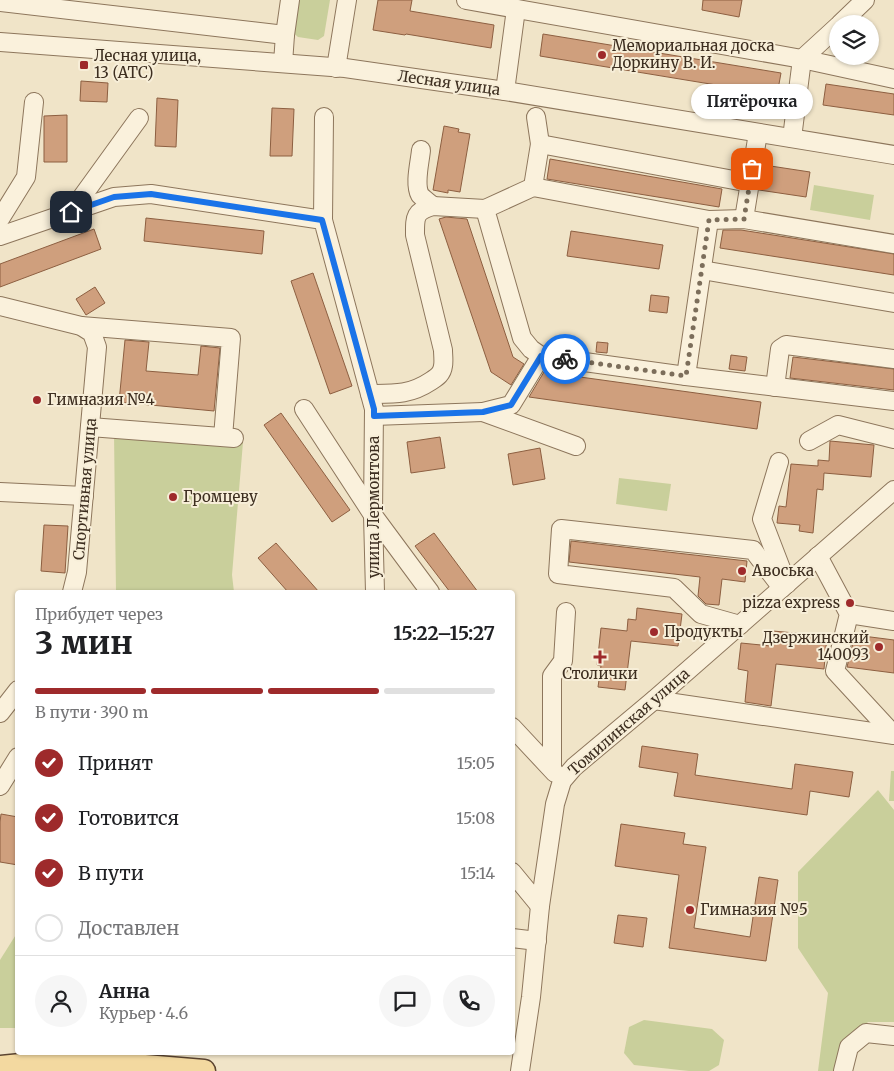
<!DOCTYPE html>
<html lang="ru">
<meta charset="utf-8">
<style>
:root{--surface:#fff;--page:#f6f6f6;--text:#202124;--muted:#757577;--line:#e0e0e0;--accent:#9e2a2b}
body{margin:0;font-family:Merriweather,serif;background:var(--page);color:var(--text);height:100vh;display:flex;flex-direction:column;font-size:19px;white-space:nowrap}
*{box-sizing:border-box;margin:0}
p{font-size:16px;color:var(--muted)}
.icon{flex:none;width:28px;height:28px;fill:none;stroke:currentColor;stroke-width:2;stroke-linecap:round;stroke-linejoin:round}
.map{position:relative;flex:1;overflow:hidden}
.side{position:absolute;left:15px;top:590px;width:500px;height:465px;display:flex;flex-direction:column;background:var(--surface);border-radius:5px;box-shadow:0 1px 4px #0004}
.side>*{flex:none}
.tools{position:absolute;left:829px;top:15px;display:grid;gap:10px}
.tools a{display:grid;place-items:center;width:50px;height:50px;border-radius:50%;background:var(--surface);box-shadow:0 1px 4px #0004;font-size:25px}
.pin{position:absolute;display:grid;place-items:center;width:42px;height:42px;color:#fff;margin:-21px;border-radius:10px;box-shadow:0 2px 8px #0006}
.courier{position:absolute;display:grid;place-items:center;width:50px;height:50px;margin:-25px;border:4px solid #1a73e8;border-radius:50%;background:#fff;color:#222;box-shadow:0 1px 6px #0007}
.bubble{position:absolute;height:35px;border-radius:18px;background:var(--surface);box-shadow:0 1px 4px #0004;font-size:16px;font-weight:700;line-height:35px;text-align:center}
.head em{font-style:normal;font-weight:700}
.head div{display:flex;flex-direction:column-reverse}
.head{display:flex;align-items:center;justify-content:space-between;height:85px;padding:0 20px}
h1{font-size:32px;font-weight:700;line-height:38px}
.bar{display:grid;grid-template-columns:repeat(4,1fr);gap:8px 5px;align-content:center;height:60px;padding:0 20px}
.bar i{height:6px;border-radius:4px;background:var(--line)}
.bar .selected{background:var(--accent)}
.bar p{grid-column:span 4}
.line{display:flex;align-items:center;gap:12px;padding:0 20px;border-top:1px solid var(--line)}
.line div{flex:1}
.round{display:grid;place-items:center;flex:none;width:52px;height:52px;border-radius:26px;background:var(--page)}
ol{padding:0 20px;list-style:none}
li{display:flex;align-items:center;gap:15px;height:55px}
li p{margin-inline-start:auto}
li .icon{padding:5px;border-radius:50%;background:var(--accent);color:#fff;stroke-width:4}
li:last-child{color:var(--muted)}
li i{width:28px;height:28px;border:2px solid var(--line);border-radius:50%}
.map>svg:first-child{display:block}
.green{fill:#c9cf9b}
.building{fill:#cf9f7d;stroke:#8d5f41}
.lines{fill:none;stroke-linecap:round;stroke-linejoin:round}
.minor-casing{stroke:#8d765c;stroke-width:20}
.major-casing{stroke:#5b4430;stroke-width:25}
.minor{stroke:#faf1dc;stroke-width:18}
.major{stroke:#f3d9a0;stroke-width:22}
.done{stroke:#7c6e5b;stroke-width:5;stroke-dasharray:0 9}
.route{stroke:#1a73e8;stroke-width:6}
.poi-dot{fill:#9e2a2b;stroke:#f7eed8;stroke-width:2}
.labels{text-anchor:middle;stroke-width:4;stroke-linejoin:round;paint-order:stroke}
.poi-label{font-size:15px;fill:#3d2e20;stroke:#f7eed8;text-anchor:start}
.street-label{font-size:15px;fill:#3d2e20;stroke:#f7eed8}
</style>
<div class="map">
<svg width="894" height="1071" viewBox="0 0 894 1071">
<rect width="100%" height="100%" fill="#f0e4c8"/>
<g class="green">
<path d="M 295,0 L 330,0 L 324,36 L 318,40 L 298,37 L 290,30 Z"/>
<path d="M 814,185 L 874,195 L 870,220 L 810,210 Z"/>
<path d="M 114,433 L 243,442 L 232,575 L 234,592 L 116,592 Z"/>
<path d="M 619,478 L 671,484 L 667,511 L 616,504 Z"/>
<path d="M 891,771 L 894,771 L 894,801 L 889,801 Z"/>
<path d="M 878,790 L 894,810 L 894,1022 L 868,1022 L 843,1045 L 839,1071 L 818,1071 L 828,993 L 798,948 L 798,872 Z"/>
<path d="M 17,933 L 17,1028 L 0,1028 L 0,960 Z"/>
<path d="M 644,1020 L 712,1029 L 724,1040 L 719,1065 L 709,1071 L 689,1071 L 634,1065 L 624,1053 L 629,1027 Z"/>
</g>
<g class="building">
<path d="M 378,0 L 412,0 L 410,11 L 494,25 L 491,48 L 406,34 L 405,35 L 373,30 Z"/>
<path d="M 703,0 L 742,0 L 739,17 L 702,10 Z"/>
<path d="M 543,34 L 781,73 L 777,95 L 540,56 Z"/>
<path d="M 81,81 L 108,83 L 107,102 L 80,101 Z"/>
<path d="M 826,84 L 894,94 L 894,115 L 823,105 Z"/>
<path d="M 157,98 L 178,100 L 176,147 L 155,146 Z"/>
<path d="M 272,108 L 294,109 L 292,156 L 270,156 Z"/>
<path d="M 67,115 L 67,162 L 44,162 L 44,116 Z"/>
<path d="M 444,126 L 459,129 L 458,132 L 470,134 L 460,192 L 448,190 L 448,193 L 433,190 Z"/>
<path d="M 550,159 L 722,189 L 719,207 L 547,179 Z"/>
<path d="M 764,165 L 810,172 L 806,197 L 759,190 Z"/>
<path d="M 446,217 L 467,219 L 513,357 L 524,364 L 511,385 L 491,372 L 439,219 Z"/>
<path d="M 146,218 L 264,231 L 262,254 L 144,241 Z"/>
<path d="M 94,229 L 101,249 L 0,287 L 0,264 Z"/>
<path d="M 723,230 L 741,230 L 894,254 L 894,275 L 720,248 Z"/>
<path d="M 571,231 L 663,245 L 659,269 L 567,256 Z"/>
<path d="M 313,273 L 352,386 L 330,394 L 291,281 Z"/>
<path d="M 95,287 L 105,303 L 86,315 L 76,299 Z"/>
<path d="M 651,295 L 669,297 L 667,313 L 649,311 Z"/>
<path d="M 125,340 L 149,342 L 146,371 L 198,375 L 201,346 L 220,348 L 214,411 L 119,402 Z"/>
<path d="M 597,342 L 608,343 L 607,353 L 596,352 Z"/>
<path d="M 731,355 L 747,357 L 745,371 L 729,369 Z"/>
<path d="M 793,357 L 894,369 L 894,390 L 790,378 Z"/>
<path d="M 544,372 L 761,402 L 757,429 L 529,397 Z"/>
<path d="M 281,413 L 350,510 L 332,522 L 264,425 Z"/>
<path d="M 440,437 L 445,468 L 411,473 L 407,442 Z"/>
<path d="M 830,441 L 874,445 L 871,477 L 824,473 L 823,490 L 817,489 L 813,533 L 799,531 L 800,525 L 777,523 L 779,506 L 786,507 L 791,464 L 818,466 L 818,460 L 829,461 Z"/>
<path d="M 540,448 L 545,479 L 513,485 L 508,454 Z"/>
<path d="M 44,525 L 68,526 L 65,573 L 41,571 Z"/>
<path d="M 434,533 L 478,592 L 450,592 L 415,546 Z"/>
<path d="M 571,541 L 747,561 L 745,582 L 722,579 L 719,605 L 706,604 L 698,596 L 700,577 L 569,562 Z"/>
<path d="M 276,543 L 319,592 L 288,592 L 258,558 Z"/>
<path d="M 637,608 L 682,614 L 678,646 L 631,641 L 625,690 L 598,687 L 601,666 L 597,665 L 601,628 L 627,631 L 628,619 L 636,620 Z"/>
<path d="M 773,631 L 827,636 L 824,669 L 776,664 L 771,706 L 745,702 L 748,671 L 738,669 L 741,643 L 771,646 Z"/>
<path d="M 855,635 L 894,640 L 894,673 L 847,667 Z"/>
<path d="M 642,746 L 698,754 L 695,775 L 792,789 L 795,764 L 853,772 L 849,797 L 810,791 L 807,815 L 674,796 L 678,773 L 639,767 Z"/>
<path d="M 1,814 L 18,817 L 18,865 L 0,862 L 0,822 Z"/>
<path d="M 621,824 L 685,833 L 683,844 L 706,847 L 694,928 L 750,937 L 759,877 L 778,880 L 766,961 L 669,948 L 679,875 L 615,866 Z"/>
<path d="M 618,915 L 647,918 L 643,947 L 614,943 Z"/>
</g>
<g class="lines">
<g class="minor-casing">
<g id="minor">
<path d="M 466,0 L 802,59 L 894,79"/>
<path d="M 0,2 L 285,35"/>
<path d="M 840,24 L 865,0"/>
<path d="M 0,42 L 345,68 L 505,91 L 894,155"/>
<path d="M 283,63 L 285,35 L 290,0"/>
<path d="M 336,68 L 347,0"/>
<path d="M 505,91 L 516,9"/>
<path d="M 536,117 L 540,144"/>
<path d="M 792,138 L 802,59 L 838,26"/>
<path d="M 421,150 C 420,162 414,184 420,195 C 424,199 428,202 433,206"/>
<path d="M 533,187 L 540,144 L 750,183"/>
<path d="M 71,212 L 139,118"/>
<path d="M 0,219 L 26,177 L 34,102"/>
<path d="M 744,219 L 758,133"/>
<path d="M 323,220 L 324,117"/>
<path d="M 0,236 L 114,197 L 151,194 L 323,220 L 374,409 L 373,515 L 375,592"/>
<path d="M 894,244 L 744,219 L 709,220 L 533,187 L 485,209 L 522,338 L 531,349 L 541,356 L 686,376 L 894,401"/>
<path d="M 702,270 L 894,303"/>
<path d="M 0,306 L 81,326 L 92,333 L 97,347 L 77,572 L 72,592"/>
<path d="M 81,326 L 231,338 L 223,437"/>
<path d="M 541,356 L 511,405 L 483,412 L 576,446"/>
<path d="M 686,376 L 709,220"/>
<path d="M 775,387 L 780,349 L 786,345 L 894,359"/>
<path d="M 370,394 C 394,394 410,395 431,381 C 437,377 442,374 443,366 C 444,361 443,355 443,350 L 415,235 C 415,218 414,211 433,206 L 485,209"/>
<path d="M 304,409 L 373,515 L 430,592"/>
<path d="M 374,416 L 483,412"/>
<path d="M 90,427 L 234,438"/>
<path d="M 809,441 L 838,425 L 894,439"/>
<path d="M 779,462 L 762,519 L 787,584"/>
<path d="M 0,492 L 84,496"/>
<path d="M 818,556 L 849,614 L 835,671 L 894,735"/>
<path d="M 849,614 L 894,621"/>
<path d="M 740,625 L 701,614 L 674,588 L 558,574 L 561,529 L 753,550 L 782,588"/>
<path d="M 654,700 L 894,735"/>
<path d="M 0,713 L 18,690"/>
<path d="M 512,727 L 555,773"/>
<path d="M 552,769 L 552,676 L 563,661 L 566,612"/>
<path d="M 0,786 L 18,757"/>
<path d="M 512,872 L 540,906"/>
<path d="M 512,938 L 537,941"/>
<path d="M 520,1071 L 531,997 L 540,906 L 555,804 L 562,781 L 574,767 L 654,700 L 894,490"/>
<path d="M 843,1071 L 849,1047 L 866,1033 L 894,1036"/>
</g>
</g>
<g class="major-casing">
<path id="major" d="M 0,1067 L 21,1065 L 97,1062 L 204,1071"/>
</g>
<use href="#minor" class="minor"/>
<use href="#major" class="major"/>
</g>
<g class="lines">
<path class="done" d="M 565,359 L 686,376 L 709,220 L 744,219 L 752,169"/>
<path class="route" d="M 71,212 L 114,197 L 151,194 L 322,220 L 374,409 L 374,416 L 483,412 L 511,405 L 541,356 L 565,359"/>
</g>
<g class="poi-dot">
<circle cx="602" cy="55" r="5"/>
<rect x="79" y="60" width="10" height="10" rx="2.5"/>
<circle cx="37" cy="400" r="5"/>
<circle cx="173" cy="497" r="5"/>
<circle cx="742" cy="571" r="5"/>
<circle cx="850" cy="603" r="5"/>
<circle cx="654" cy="632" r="5"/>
<circle cx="879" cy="647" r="5"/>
<path d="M597.5 649.5h5v5h5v5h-5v5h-5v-5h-5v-5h5z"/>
<circle cx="690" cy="910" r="5"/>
</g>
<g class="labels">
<g class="poi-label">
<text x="612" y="51">Мемориальная доска<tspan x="612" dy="17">Доркину В. И.</tspan></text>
<text x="94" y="61">Лесная улица,<tspan x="94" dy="17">13 (АТС)</tspan></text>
<text x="47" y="405">Гимназия №4</text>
<text x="183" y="502">Громцеву</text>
<text x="752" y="576">Авоська</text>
<text x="840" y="608" text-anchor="end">pizza express</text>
<text x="664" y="637">Продукты</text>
<text x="869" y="643" text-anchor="end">Дзержинский<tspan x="869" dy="17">140093</tspan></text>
<text x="600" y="679" text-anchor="middle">Столички</text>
<text x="700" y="915">Гимназия №5</text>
</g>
<g class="street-label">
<text transform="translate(449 83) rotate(8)" y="5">Лесная улица</text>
<text transform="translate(85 489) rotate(-85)" y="5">Спортивная улица</text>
<text transform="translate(374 507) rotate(-90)" y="5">улица Лермонтова</text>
<text transform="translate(629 722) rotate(-41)" y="5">Томилинская улица</text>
</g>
</g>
</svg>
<div class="tools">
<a><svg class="icon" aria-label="layers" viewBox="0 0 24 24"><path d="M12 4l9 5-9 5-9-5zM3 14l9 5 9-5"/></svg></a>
</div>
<div class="pin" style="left:752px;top:169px;background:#ea580c"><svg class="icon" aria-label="bag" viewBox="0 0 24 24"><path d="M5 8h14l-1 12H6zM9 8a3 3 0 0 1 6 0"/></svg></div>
<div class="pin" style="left:71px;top:212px;background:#1f2937"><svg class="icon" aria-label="home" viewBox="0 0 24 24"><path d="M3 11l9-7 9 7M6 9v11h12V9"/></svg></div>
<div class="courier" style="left:565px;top:359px"><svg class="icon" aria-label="bike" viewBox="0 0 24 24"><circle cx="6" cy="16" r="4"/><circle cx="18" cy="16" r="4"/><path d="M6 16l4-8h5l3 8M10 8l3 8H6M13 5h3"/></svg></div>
<div class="bubble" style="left:691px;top:84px;width:122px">Пятёрочка</div>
<section class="side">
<div class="head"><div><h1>3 мин</h1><p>Прибудет через</p></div><em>15:22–15:27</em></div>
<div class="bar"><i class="selected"></i><i class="selected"></i><i class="selected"></i><i></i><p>В пути · 390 m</p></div>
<ol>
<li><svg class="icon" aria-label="check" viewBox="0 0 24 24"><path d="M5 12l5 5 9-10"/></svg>Принят<p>15:05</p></li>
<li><svg class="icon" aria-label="check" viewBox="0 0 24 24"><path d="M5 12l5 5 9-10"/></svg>Готовится<p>15:08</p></li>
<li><svg class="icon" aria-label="check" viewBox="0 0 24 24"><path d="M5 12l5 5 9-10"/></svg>В пути<p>15:14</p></li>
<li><i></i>Доставлен</li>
</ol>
<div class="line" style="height:90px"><a class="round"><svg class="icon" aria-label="person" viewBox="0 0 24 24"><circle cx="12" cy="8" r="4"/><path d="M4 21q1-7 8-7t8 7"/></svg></a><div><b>Анна</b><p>Курьер · 4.6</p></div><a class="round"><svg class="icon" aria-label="chat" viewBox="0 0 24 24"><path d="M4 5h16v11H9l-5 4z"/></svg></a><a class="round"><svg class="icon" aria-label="phone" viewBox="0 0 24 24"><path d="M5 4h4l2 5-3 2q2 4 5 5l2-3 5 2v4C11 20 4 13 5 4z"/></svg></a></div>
</section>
</div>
